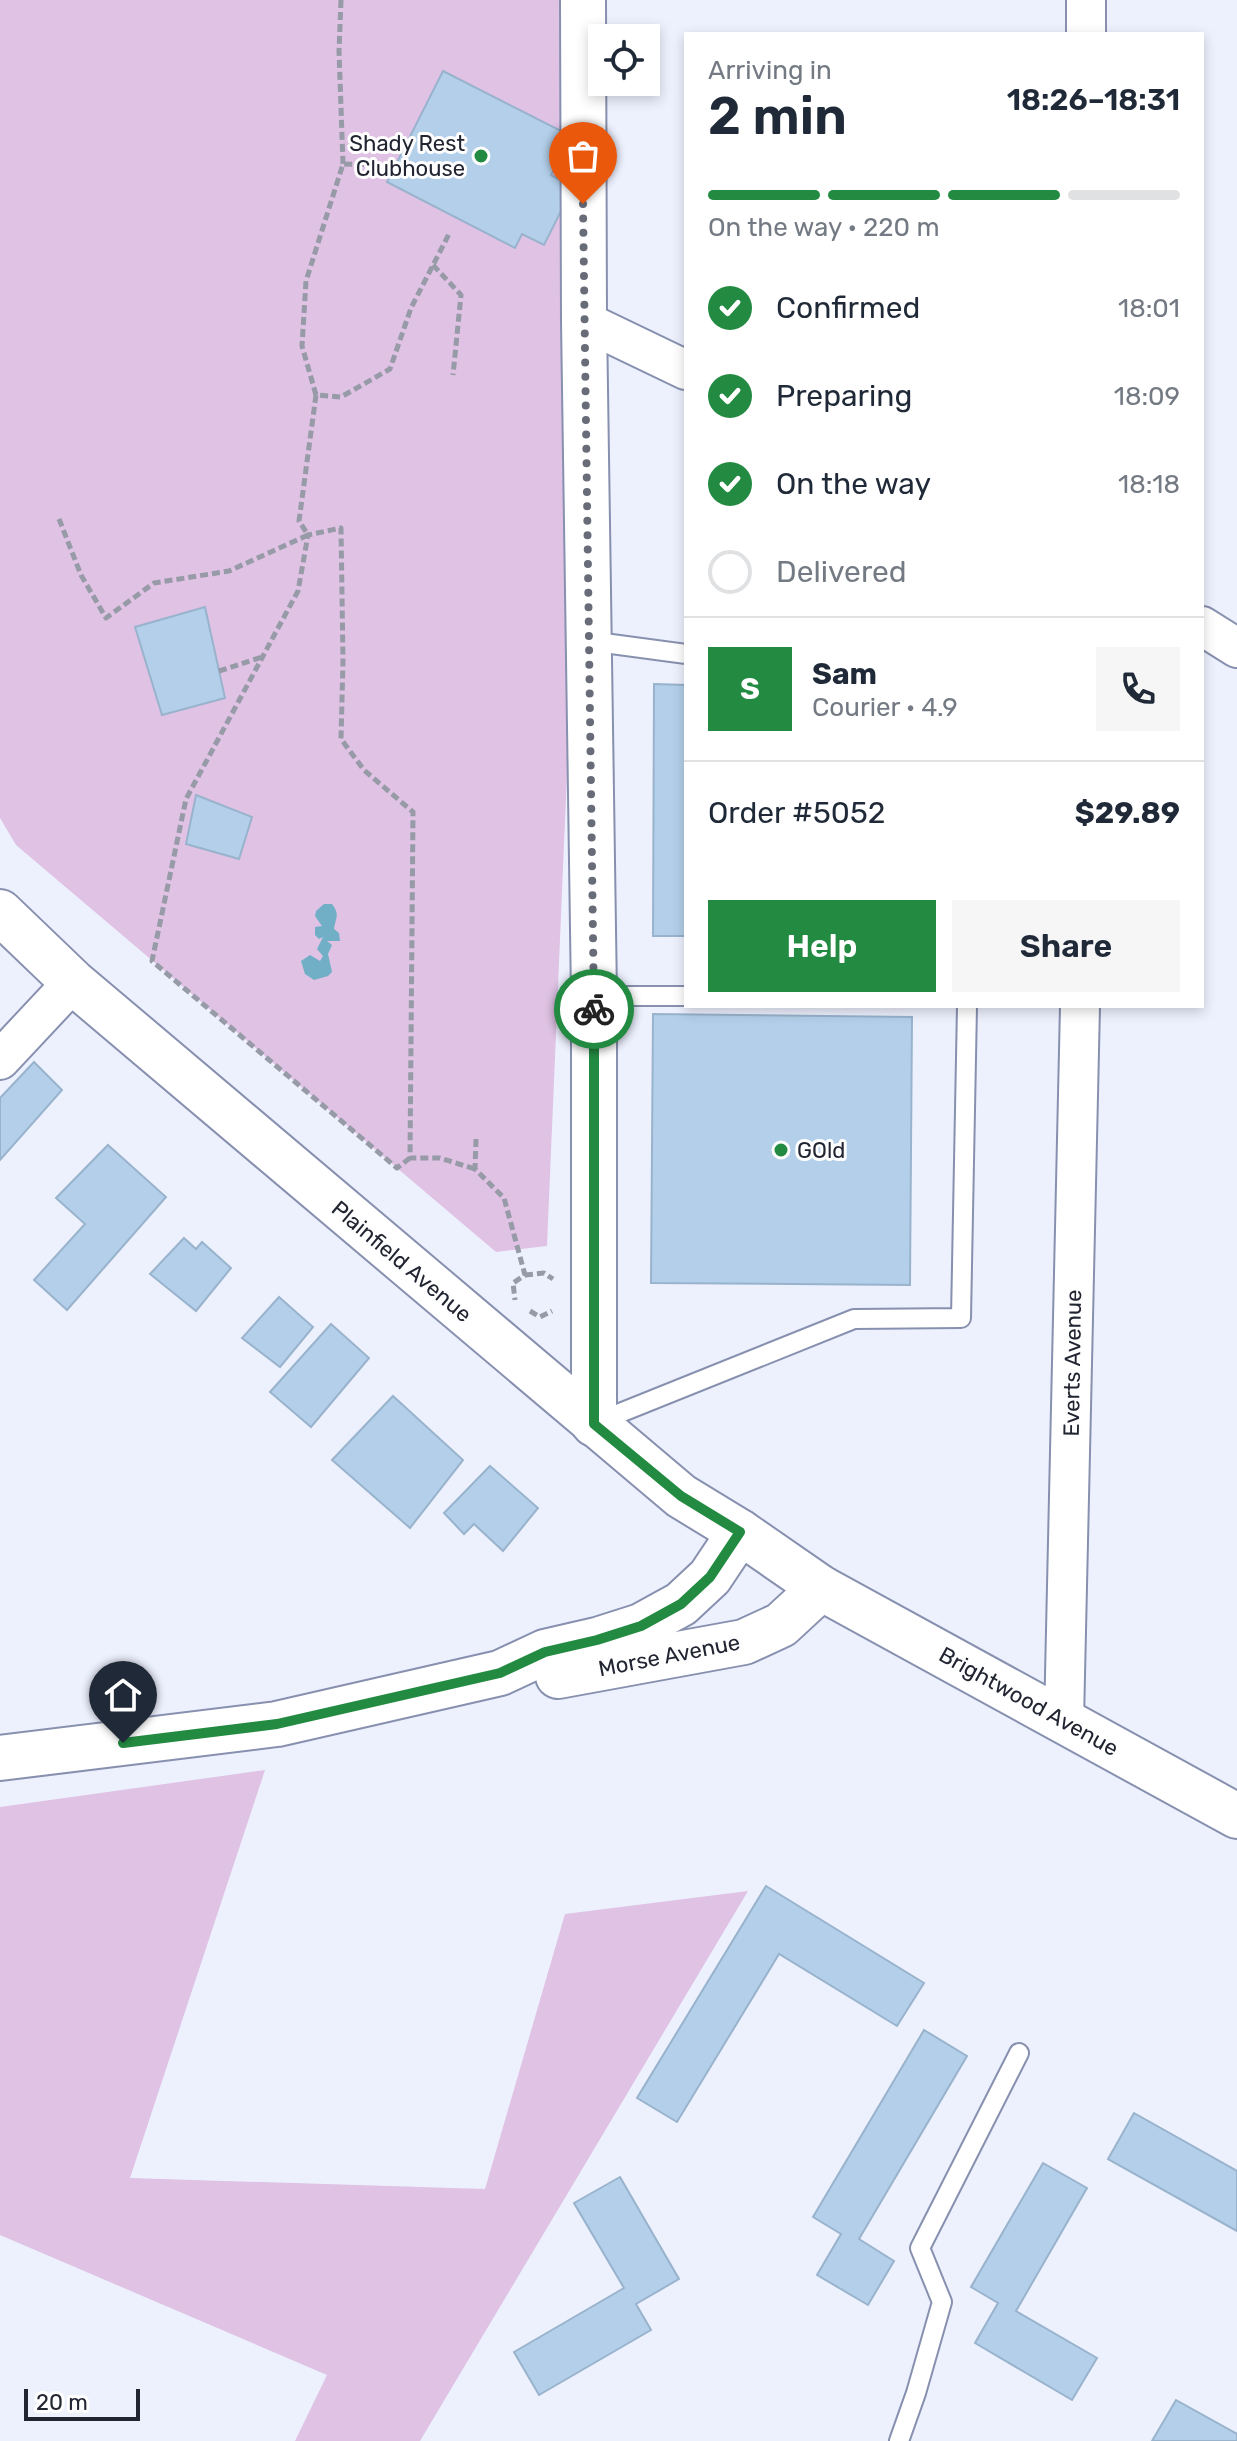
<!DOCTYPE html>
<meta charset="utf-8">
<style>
:root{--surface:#fff;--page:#f6f6f7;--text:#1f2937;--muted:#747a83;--line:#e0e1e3;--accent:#238b41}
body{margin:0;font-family:Rubik,sans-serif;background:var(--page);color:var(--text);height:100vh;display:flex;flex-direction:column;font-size:30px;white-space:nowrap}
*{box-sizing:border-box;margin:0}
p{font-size:26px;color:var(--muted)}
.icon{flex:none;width:44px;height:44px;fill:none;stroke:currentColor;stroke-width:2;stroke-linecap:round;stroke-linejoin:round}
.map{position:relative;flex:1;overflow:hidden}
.details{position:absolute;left:684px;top:32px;width:520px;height:976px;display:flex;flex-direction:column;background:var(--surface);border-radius:0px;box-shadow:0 4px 12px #0003}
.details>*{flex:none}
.buttons{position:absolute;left:588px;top:24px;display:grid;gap:16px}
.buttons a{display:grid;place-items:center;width:72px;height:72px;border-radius:0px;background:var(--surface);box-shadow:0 4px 12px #0003;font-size:40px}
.scale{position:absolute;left:24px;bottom:20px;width:116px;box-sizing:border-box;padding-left:8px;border:4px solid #212431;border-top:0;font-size:22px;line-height:28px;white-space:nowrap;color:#212431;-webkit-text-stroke:6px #fefefe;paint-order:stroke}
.pin{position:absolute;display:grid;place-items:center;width:68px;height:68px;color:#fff;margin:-82px -34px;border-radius:50% 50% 50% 0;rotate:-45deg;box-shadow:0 0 8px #0007}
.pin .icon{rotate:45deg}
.courier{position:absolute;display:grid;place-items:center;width:80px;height:80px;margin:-40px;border:6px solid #238b41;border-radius:50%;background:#fff;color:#222;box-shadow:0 2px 10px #0007}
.head em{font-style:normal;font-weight:600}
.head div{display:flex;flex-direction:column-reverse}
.head{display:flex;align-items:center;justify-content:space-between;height:136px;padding:0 24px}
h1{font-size:52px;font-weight:600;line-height:60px}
.bar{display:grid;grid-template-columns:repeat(4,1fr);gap:12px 8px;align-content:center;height:96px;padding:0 24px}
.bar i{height:10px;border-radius:6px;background:var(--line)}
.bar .on{background:var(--accent)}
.bar p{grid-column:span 4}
.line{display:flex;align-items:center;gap:20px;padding:0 24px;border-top:2px solid var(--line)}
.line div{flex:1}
.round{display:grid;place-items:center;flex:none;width:84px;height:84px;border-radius:0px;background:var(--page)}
ol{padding:0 24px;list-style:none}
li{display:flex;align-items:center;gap:24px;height:88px}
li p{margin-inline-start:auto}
li .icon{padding:8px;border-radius:50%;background:var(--accent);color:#fff;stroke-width:4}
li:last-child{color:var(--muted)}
li i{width:44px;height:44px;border:4px solid var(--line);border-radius:50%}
.primary-button{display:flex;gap:16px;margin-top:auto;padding:16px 24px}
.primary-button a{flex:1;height:92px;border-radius:0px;background:var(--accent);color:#fff;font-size:32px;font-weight:600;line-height:92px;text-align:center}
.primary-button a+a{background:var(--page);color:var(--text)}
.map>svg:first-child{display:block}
.green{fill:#dfc2e4}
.water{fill:#70afc5}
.building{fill:#b3cfe9;stroke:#99b3cd;stroke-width:2}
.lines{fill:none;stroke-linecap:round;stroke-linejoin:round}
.lane-casing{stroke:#8790af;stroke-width:22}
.street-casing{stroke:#8790af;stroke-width:42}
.secondary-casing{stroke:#8790af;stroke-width:48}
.path{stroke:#979aa7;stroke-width:5;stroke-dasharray:8 4;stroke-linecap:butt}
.lane{stroke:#fff;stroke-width:18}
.street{stroke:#fff;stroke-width:38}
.secondary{stroke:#fff;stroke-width:44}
.done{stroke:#686c79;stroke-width:8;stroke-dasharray:0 14.4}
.route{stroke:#238b41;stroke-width:10}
.poi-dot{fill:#238b41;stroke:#fefefe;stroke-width:3}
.labels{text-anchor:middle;stroke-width:6;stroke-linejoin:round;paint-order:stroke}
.poi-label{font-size:22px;fill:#212431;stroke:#fefefe;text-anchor:end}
.street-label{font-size:22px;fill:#212431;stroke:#fefefe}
</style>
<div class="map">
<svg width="1237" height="2441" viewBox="0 0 1237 2441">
<rect width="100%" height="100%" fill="#edf1fe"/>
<g class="green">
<path d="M 0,0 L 565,0 L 572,348 L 567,774 L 547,1246 L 496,1252 L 16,845 L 0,818 Z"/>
<path d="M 265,1770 L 130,2178 L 485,2189 L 565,1914 L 748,1891 L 420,2441 L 295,2441 L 327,2375 L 0,2235 L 0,1807 Z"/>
</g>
<path class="water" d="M 324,904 L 332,904 C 340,915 336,917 334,929 L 339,933 L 340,941 L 327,941 L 332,945 L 328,954 L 332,972 L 328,976 L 314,980 L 305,974 L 301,961 L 310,955 L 320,961 L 323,956 L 317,949 L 323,937 L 319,939 L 315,935 L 315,927 L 322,926 L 315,916 L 316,911 Z"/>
<g class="building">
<path d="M 443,71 L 571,136 L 551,175 L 573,187 L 544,245 L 522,234 L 515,248 L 387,182 Z"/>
<path d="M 205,607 L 225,698 L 162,715 L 135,627 Z"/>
<path d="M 654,684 L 686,685 L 686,936 L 653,936 Z"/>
<path d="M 196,795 L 252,817 L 239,859 L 186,844 Z"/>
<path d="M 653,1014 L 912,1017 L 910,1285 L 651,1283 Z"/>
<path d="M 34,1062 L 62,1090 L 0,1160 L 0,1098 Z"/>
<path d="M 108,1145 L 166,1197 L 67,1310 L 34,1280 L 85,1224 L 56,1198 Z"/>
<path d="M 184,1238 L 196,1249 L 202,1242 L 231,1268 L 196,1311 L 150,1274 Z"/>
<path d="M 279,1297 L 313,1327 L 280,1367 L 242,1338 Z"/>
<path d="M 331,1324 L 369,1358 L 311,1427 L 270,1392 Z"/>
<path d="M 393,1396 L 463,1460 L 410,1528 L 332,1460 Z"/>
<path d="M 490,1466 L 538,1508 L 503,1551 L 474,1524 L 464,1534 L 444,1513 Z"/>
<path d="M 766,1886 L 924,1983 L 897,2026 L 779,1954 L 677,2122 L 637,2098 Z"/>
<path d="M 924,2030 L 967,2056 L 859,2239 L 894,2261 L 868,2305 L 817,2275 L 841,2234 L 813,2217 Z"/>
<path d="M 1134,2113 L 1237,2171 L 1237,2231 L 1108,2159 Z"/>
<path d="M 1043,2163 L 1087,2188 L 1016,2311 L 1097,2358 L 1072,2400 L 975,2343 L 998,2303 L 971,2287 Z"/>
<path d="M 620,2177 L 679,2279 L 636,2304 L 651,2330 L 539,2395 L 514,2352 L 624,2288 L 574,2203 Z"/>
<path d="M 1176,2400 L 1237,2434 L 1237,2441 L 1152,2441 Z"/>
</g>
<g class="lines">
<g class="lane-casing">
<g id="lane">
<path d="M 589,641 L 686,654"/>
<path d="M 594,996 L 686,996"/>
<path d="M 595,1423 L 854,1319 L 961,1318 L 967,1006"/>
<path d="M 899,2441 L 916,2393 L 942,2302 L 920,2248 L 1019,2053"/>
</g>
</g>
<g class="street-casing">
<g id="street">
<path d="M 1086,0 L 1086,34"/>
<path d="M 584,321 L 686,370"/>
<path d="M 1202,626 L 1237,648"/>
<path d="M 0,1060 L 73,982"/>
<path d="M 1064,1720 L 1080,1006"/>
</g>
</g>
<g class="secondary-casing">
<g id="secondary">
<path d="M 583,0 L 584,321 L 594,996 L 594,1424"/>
<path d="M 0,912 L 73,982 L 681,1496 L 740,1532 L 821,1588 L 1237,1816"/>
<path d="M 558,1676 L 744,1642 L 781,1625 L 821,1588"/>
<path d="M 0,1758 L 277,1724 L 500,1673 L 545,1652 L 597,1640 L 641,1626 L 681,1604 L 710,1577 L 740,1532"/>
</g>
</g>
<g class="path">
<path d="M 341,0 L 339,51 L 343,164"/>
<path d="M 433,265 L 461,295 L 453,375"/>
<path d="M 316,395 L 302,346 L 306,281 L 343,164 L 377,165"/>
<path d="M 59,519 L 81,575 L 106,618 L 154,583 L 229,571 L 308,535 L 299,521 L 316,395 L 341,397 L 390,369 L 411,308 L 450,232"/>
<path d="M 219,671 L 262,657"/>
<path d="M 476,1139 L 475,1169 L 504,1198 L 525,1275 L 513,1283 L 515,1300"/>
<path d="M 410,1158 L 397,1168 L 152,961 L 186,799 L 298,591 L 308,535 L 341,528 L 343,661 L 341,739 L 364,770 L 413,812 L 410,1158 L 440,1158 L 475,1169"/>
<path d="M 525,1275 L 544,1273 L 553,1279"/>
<path d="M 530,1311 L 540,1317 L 552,1311"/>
</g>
<use href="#lane" class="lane"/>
<use href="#street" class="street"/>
<use href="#secondary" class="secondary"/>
</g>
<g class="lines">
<path class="done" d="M 583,204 L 594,1009"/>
<path class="route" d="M 123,1743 L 277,1724 L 500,1673 L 545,1652 L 597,1640 L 641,1626 L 681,1604 L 710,1577 L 740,1532 L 681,1496 L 594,1424 L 594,1009"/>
</g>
<g class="poi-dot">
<circle cx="481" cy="156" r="8"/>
<circle cx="781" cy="1150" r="8"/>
</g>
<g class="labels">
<g class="poi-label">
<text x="465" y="151">Shady Rest<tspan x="465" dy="25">Clubhouse</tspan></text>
<text x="797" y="1158" text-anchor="start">GOld</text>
</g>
<g class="street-label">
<text transform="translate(402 1261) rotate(40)" y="8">Plainfield Avenue</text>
<text transform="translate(1072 1363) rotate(-89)" y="8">Everts Avenue</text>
<text transform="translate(669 1655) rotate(-11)" y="8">Morse Avenue</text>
<text transform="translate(1029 1701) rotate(29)" y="8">Brightwood Avenue</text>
</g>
</g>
</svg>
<div class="buttons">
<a><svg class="icon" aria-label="locate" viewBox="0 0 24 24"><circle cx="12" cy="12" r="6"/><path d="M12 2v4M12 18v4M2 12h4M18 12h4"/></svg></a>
</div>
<div class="scale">20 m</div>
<div class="pin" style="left:583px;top:204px;background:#ea580c"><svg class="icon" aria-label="bag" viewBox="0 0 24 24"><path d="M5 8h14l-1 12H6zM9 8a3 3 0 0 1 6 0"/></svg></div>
<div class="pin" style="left:123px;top:1743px;background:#1f2937"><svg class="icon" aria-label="home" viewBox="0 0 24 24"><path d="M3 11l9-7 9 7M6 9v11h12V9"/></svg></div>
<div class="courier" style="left:594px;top:1009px"><svg class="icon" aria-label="bike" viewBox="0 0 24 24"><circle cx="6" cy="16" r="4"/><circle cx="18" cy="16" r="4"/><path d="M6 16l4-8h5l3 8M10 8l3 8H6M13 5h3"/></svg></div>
<section class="details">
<div class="head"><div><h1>2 min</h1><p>Arriving in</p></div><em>18:26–18:31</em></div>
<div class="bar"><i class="on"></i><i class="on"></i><i class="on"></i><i></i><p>On the way · 220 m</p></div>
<ol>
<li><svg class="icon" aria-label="check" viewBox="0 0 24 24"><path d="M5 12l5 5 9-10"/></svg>Confirmed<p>18:01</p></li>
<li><svg class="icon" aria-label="check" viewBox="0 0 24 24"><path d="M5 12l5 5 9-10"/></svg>Preparing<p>18:09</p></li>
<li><svg class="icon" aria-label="check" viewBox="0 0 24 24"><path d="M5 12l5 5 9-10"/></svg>On the way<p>18:18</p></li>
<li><i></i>Delivered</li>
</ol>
<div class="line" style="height:144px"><b class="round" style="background:var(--accent);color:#fff">S</b><div><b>Sam</b><p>Courier · 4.9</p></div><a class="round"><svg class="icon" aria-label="phone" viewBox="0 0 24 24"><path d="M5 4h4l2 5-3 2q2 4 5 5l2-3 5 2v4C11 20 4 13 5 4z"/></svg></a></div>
<div class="line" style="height:104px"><div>Order #5052</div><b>$29.89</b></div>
<div class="primary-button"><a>Help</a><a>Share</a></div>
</section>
</div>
